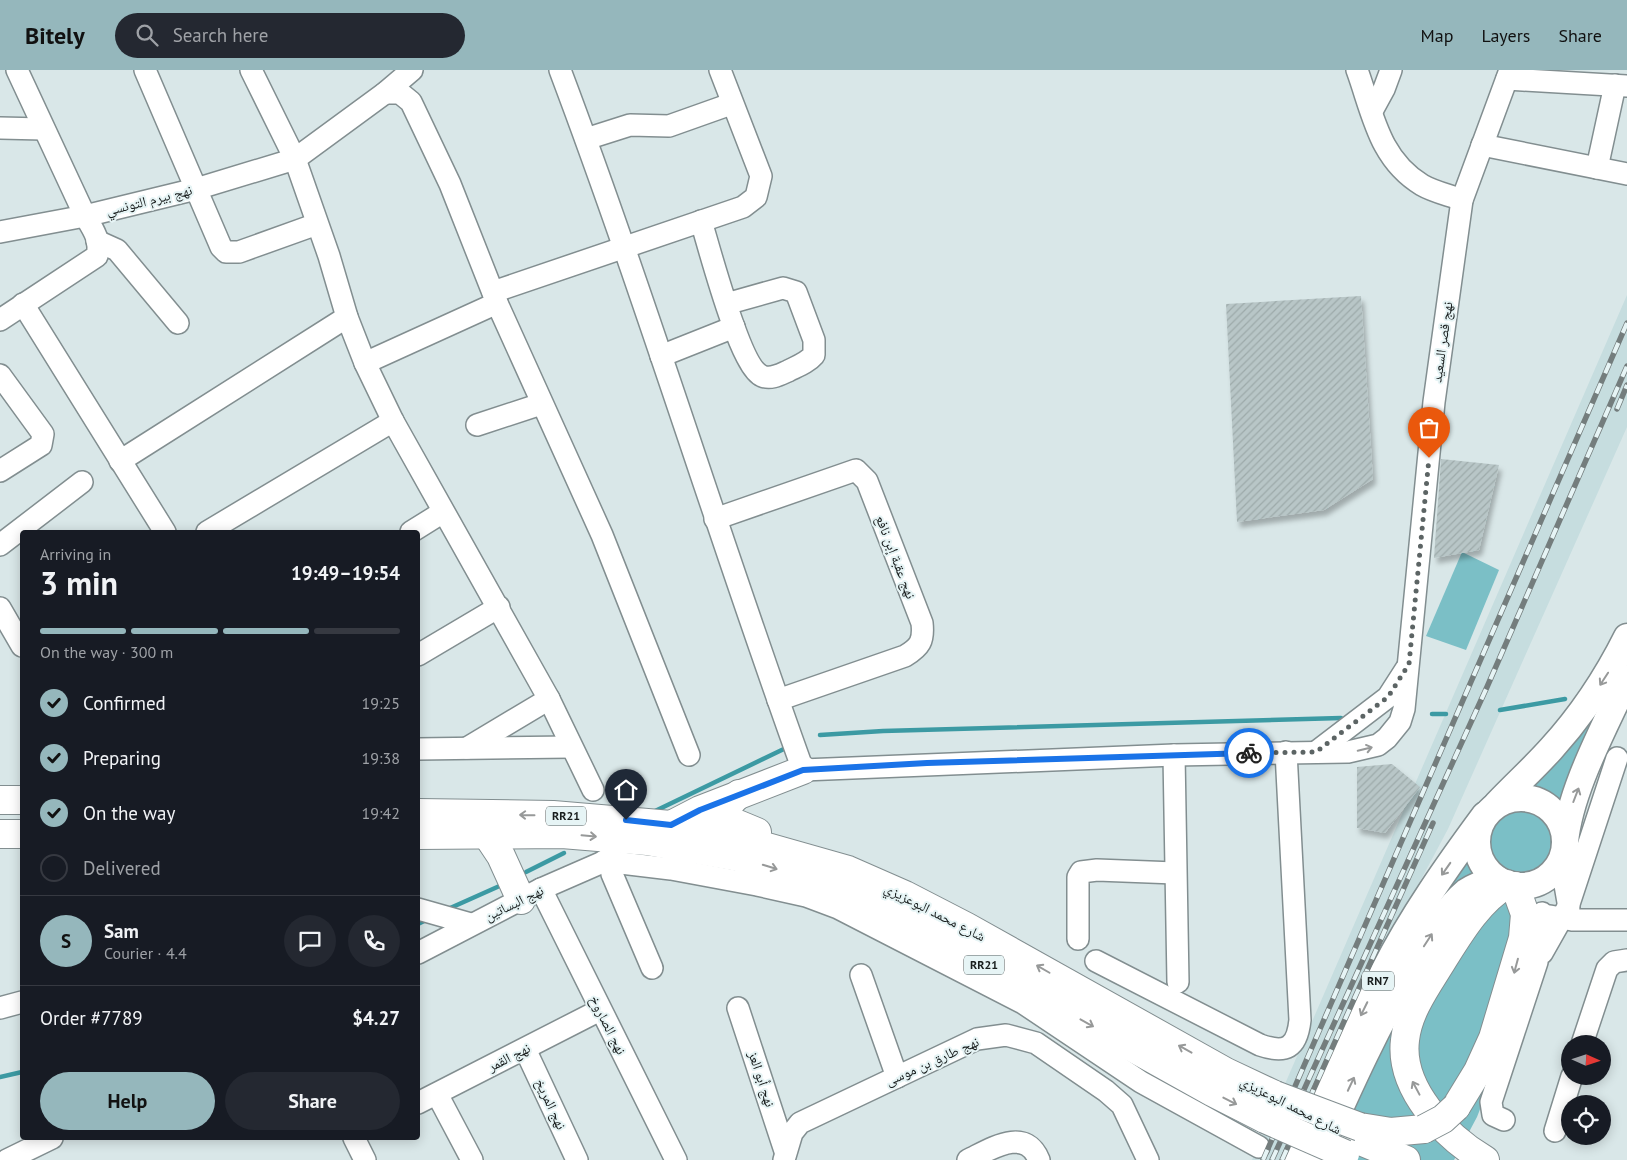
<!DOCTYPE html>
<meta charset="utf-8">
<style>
:root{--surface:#171b24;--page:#242831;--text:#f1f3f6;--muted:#9ea1a6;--line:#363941;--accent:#95b7bc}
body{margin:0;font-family:"PT Sans","Noto Naskh Arabic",sans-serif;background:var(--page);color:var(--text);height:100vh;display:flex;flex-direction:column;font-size:19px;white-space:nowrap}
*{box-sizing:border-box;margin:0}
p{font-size:16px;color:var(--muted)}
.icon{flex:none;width:28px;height:28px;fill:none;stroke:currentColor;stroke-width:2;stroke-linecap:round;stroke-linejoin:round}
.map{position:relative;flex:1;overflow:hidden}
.panel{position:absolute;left:20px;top:460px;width:400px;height:610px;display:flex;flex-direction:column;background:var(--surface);border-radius:5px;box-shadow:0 2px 12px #0003}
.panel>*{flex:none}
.needle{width:32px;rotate:93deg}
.fabs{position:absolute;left:1561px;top:965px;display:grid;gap:10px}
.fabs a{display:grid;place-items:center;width:50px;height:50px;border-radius:50%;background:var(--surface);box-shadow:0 2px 12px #0003;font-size:25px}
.pin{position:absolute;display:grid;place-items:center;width:42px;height:42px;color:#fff;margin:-51px -21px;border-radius:50% 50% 50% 0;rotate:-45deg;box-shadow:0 0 5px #0007}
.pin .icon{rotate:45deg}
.courier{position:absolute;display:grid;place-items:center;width:50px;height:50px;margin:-25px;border:4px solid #1a73e8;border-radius:50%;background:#fff;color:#222;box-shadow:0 1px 6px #0007}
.summary em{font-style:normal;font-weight:600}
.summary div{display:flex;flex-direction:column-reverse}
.summary{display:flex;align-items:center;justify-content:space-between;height:85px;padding:0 20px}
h1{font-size:32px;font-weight:600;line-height:38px}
.bar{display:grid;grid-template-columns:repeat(4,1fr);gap:8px 5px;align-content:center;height:60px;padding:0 20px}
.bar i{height:6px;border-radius:4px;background:var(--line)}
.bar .current{background:var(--accent)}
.bar p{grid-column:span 4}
.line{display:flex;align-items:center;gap:12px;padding:0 20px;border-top:1px solid var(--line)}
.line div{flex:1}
.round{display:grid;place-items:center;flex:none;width:52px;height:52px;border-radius:26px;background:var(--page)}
ol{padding:0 20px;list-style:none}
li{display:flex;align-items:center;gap:15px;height:55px}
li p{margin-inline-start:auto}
li .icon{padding:5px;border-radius:50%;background:var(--accent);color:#111;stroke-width:4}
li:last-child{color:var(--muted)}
li i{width:28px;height:28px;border:2px solid var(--line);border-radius:50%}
.button{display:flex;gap:10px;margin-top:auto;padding:10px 20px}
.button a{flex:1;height:58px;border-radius:30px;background:var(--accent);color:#111;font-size:20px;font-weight:600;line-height:58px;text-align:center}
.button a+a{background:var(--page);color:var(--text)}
header{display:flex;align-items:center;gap:30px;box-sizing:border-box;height:70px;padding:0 25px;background:var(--accent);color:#111}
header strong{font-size:24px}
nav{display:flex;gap:28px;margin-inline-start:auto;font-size:18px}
.search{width:350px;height:45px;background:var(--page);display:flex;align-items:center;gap:12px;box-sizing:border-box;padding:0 18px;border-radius:28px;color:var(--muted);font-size:19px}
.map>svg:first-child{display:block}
.built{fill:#c6dddf}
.green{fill:#7bbfc6}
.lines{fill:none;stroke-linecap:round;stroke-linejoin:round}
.stream{stroke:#3c9aa3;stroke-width:4.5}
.building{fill:url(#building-hatch);filter:url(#shadow)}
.minor-casing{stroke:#828e90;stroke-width:24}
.major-casing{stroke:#828e90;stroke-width:29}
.highway-casing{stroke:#828e90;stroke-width:30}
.minor{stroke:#fff;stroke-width:21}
.major{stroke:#fff;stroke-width:26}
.highway{stroke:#fff;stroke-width:28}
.rail-casing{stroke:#747d7d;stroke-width:5.5}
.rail{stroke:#e6f4f5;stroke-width:4;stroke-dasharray:11;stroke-linecap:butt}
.highway-bridge-casing{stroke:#828e90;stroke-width:30;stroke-linecap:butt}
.highway-bridge{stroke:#fff;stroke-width:28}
.oneway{stroke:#979999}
.done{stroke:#5c6464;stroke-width:5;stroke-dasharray:0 9}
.route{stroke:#1a73e8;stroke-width:6}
.labels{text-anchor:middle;stroke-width:4;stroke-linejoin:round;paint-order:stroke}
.shield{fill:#e6f4f5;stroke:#565e5e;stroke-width:1}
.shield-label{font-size:12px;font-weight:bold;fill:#181d1d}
.street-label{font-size:14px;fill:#181d1d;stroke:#e6f4f5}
</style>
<header>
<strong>Bitely</strong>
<div class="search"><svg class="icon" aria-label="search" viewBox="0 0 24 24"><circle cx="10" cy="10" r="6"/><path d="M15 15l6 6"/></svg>Search here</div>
<nav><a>Map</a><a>Layers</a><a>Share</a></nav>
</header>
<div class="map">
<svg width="1627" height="1090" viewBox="0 0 1627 1090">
<defs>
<pattern id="building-hatch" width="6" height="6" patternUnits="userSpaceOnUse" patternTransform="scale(1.25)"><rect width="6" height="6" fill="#b8c6c7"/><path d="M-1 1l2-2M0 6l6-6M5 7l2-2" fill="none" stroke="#9daaaa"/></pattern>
<filter id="shadow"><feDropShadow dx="3" dy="5.5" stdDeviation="2.5" flood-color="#0004"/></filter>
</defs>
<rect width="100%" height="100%" fill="#d9e7e8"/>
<path class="built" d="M 1627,225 L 1627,357 L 1448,759 L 1385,877 L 1287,1090 L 1252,1090 Z"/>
<g class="green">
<path d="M 1462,482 L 1499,500 L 1466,580 L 1426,566 Z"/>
<path d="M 1592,648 L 1598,654 L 1557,780 L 1528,837 L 1508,967 L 1477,1047 L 1454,1090 L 1287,1090 L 1436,831 L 1498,746 Z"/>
</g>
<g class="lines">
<g class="stream">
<path d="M 1500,640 L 1565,629"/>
<path d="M 1432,644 L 1446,644"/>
<path d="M 820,665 L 883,661 L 1341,648"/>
<path d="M 653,742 L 788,677"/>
<path d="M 526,802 L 564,783"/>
<path d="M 448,839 L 504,814"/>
<path d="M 418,854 L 428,849"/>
<path d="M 0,1007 L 22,1002"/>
</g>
</g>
<g class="building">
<path d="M 1361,226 L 1373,409 L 1324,440 L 1237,452 L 1226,234 Z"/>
<path d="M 1441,389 L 1499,395 L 1479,480 L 1434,488 Z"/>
<path d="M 1392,694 L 1420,717 L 1385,763 L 1357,758 L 1357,697 Z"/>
</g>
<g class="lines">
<g class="minor-casing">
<g id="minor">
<path d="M 145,0 L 221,177 L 226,182 L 239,182 L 317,154"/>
<path d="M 251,0 L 295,89 L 329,186 L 347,247 L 365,293 L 393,351 L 549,629 L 593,720"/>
<path d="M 560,0 C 647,231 719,468 803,700 L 1174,685 L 1348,682 L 1378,675 L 1387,668 L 1400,652 L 1404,639 L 1434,332 L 1462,130 L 1510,0"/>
<path d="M 1357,0 C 1373,44 1379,89 1422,115 C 1434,122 1449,125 1462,130"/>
<path d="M 1507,9 L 1627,16"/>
<path d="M 385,23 L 400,23 L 411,32 L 450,114 L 497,233 L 602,465 L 689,685"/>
<path d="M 1372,41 L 1384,19 L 1391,0"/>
<path d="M 0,58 L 43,59"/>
<path d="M 586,69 L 630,55 L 669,56 L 731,34"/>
<path d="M 1482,75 L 1627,104"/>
<path d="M 1597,98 L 1615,15"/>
<path d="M 701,151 C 709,177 740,297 762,306 C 771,310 781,304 788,301 C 798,296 807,293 814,285 L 814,270 L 796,222 L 783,218 L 726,234"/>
<path d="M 0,162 L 85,146 L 196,119 L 295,89 L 385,23 L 412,0"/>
<path d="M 97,171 L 117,180 L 178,253"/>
<path d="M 493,222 L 743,137 L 756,127 L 761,106 L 720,0"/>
<path d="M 23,234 L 165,462"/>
<path d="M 0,250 L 97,186 C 101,170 93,159 85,146 L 17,0"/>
<path d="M 661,286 L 734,257"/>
<path d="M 365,293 L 497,233"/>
<path d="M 0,305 L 43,364 L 41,375 L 0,401"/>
<path d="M 477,355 L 541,334"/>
<path d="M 120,391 L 347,247"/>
<path d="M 715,449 L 856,400 L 867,411 L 922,553 C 924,571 920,577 905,586 L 778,630"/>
<path d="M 207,462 L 393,351"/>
<path d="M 411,462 L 443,442"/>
<path d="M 0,475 L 82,412"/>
<path d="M 0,538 L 22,576"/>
<path d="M 418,585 L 499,537"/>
<path d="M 467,678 L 549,629"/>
<path d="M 418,679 L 571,677"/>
<path d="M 1316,682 L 1388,627 L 1406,599"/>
<path d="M 1174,685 L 1178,912"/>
<path d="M 604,791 L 671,799 L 757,815 L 806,826 L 838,838 L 1023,933 L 1141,1012 L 1259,1077"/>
<path d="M 610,792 L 612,804 L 652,898"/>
<path d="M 1561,792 L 1569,838"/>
<path d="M 541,819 L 676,1090"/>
<path d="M 418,839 L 471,854"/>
<path d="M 1550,846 L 1572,850 L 1627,850"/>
<path d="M 1078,869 L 1078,807 L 1081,802 L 1097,800 L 1175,803"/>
<path d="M 418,883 L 541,819 L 612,788"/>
<path d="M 1542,883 L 1568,837 L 1617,688"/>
<path d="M 1096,891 L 1260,975 C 1286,984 1297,978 1300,950 L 1286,682"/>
<path d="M 861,905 L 897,1007"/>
<path d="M 0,938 L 22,932"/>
<path d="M 738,938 L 785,1081"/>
<path d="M 1582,974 L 1607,899 L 1614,892 L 1627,890"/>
<path d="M 525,979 L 577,1090"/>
<path d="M 437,1024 L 472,1090"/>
<path d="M 418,1033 L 600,940"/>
<path d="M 1504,1050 L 1493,1045 L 1491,1032 L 1537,892 L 1542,843"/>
<path d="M 1555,1061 L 1572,1006"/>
<path d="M 354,1068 L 365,1090"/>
<path d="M 7,1090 L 52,1068"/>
<path d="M 784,1090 L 792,1063 L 800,1053 L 977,969 L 1006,965 L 1036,973 L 1106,1021 L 1122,1035 L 1148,1090"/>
<path d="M 968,1090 C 991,1079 1025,1056 1039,1090"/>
</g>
</g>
<g class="major-casing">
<g id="major">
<circle cx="1521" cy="772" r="44"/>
<path d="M 1497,734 C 1515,715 1534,698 1551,679 C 1582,645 1607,607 1627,567"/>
<path d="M 1565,772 C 1570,719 1605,657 1627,608"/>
<path d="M 1295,1090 C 1324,1027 1351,963 1384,901 C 1412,846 1448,795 1485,745"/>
<path d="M 1317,1090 C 1348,1019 1380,948 1420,883 C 1433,862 1447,838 1466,822 C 1476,815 1486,812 1497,809"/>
</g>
</g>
<g class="highway-casing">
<g id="highway">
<path d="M 739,724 C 730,733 723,738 728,750 L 757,762"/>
<path d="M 0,730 L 22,730"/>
<path d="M 418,743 L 553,745 L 671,755 L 714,762 L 848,800 L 905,825 L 967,857 L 1226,1002 L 1275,1025"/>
<path d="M 671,755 L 700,740 L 803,700"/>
<path d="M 0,764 L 22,764"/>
<path d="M 418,765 L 562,764 L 647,771 L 738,787 L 790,803 L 842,821 L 936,868 L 1212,1022 L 1265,1049"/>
<path d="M 487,765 L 501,786 L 521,830"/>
<path d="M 1456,1037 L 1478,1001 L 1493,968 L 1523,868 L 1525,844 L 1515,816"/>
<path d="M 1360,1057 L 1391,1062 L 1424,1059"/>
<path d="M 1351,1067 L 1406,1090"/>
<path d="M 1485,1090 C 1446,1067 1399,1019 1405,970 C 1408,940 1429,913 1444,888 C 1461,861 1479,831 1507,814"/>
</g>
</g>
<use href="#minor" class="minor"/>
<use href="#major" class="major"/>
<use href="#highway" class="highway"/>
<g class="rail-casing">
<g id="rail">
<path d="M 1617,339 L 1627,315"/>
<path d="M 1263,1090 L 1627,253"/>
<path d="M 1272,1090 L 1487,617 L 1627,296"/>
<path d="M 1282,1090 L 1433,753"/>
</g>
</g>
<use href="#rail" class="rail"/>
<g class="highway-bridge-casing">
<g id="highway-bridge">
<path d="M 1275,1025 L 1360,1057"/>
<path d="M 1265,1049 L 1345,1084"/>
<path d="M 1424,1059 L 1443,1049 L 1456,1037"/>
</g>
</g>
<use href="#highway-bridge" class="highway-bridge"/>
</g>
<defs><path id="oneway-shaft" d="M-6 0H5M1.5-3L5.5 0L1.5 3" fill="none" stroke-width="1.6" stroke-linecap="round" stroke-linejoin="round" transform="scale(1.25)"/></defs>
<g class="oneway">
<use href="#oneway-shaft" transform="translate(1604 609) rotate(123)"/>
<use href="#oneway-shaft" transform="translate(1365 679) rotate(-13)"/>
<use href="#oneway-shaft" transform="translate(1576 725) rotate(-69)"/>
<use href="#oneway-shaft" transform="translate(527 745) rotate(-179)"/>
<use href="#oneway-shaft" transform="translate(589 766) rotate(5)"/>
<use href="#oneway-shaft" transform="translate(770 797) rotate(17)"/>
<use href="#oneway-shaft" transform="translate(1446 799) rotate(125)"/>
<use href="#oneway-shaft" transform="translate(1428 870) rotate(-57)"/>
<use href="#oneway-shaft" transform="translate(1516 896) rotate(105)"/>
<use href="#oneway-shaft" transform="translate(1043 899) rotate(-150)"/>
<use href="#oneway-shaft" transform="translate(1364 939) rotate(116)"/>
<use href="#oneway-shaft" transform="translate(1087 953) rotate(29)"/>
<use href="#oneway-shaft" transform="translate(1185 979) rotate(-151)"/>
<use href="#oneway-shaft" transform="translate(1351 1014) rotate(-65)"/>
<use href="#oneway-shaft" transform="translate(1416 1018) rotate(-118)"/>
<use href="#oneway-shaft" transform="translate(1230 1031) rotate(27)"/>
</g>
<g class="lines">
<path class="done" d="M 1249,683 L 1316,682 L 1388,627 L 1409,594 L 1429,388"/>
<path class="route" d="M 626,750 L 671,755 L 700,740 L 803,700 L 927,693 L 1249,683"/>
</g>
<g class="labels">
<g class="shield">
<rect x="546" y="736.5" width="40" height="19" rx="4"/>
<rect x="964" y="885.5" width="40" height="19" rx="4"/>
<rect x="1362" y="901.5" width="32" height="19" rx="4"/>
</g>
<g class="shield-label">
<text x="566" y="750">RR21</text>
<text x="984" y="899">RR21</text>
<text x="1378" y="915">RN7</text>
</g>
<g class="street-label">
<text transform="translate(149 130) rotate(-14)" y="5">نهج بيرم التونسي</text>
<text transform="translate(1442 272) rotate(-82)" y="5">نهج قصر السعيد</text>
<text transform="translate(896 487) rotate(69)" y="5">نهج عقبة إبن نافع</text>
<text transform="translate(514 833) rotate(-26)" y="5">نهج البساتين</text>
<text transform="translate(935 842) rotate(27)" y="5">شارع محمد البوعزيزي</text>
<text transform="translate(608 955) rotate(63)" y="5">نهج الصاروخ</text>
<text transform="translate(509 987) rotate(-27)" y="5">نهج القمر</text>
<text transform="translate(932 991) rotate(-24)" y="5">نهج طارق بن موسى</text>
<text transform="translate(762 1009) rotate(72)" y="5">نهج أبو العز</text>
<text transform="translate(551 1034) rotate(65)" y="5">نهج المريخ</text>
<text transform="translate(1291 1035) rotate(27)" y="5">شارع محمد البوعزيزي</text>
</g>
</g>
</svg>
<div class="fabs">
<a><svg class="needle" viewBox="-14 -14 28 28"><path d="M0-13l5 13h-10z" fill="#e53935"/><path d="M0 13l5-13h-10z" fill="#9ea1a6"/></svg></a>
<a><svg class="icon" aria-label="locate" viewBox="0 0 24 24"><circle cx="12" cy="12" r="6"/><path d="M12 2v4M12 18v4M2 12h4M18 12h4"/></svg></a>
</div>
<div class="pin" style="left:1429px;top:388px;background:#ea580c"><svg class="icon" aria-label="bag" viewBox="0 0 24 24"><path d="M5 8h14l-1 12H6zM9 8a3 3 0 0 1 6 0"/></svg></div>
<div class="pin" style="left:626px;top:750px;background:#1f2937"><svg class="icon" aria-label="home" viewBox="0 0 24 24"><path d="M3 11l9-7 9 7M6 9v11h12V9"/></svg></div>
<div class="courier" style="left:1249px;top:683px"><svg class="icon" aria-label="bike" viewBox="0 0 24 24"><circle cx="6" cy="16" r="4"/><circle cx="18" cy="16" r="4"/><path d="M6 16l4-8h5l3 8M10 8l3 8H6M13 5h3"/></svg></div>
<section class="panel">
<div class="summary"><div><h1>3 min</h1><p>Arriving in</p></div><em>19:49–19:54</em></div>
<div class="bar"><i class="current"></i><i class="current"></i><i class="current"></i><i></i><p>On the way · 300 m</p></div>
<ol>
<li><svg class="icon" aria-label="check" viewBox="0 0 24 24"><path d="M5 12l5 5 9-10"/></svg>Confirmed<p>19:25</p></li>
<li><svg class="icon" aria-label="check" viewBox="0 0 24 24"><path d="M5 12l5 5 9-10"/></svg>Preparing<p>19:38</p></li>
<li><svg class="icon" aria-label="check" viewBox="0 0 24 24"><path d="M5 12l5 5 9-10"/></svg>On the way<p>19:42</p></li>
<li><i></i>Delivered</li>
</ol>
<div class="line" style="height:90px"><b class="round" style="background:var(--accent);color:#111">S</b><div><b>Sam</b><p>Courier · 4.4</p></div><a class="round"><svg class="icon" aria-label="chat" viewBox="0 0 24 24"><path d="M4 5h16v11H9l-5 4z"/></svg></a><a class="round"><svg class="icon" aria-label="phone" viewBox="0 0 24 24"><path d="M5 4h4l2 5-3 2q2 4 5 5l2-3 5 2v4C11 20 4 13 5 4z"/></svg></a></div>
<div class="line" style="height:65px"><div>Order #7789</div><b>$4.27</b></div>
<div class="button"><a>Help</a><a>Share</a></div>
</section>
</div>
